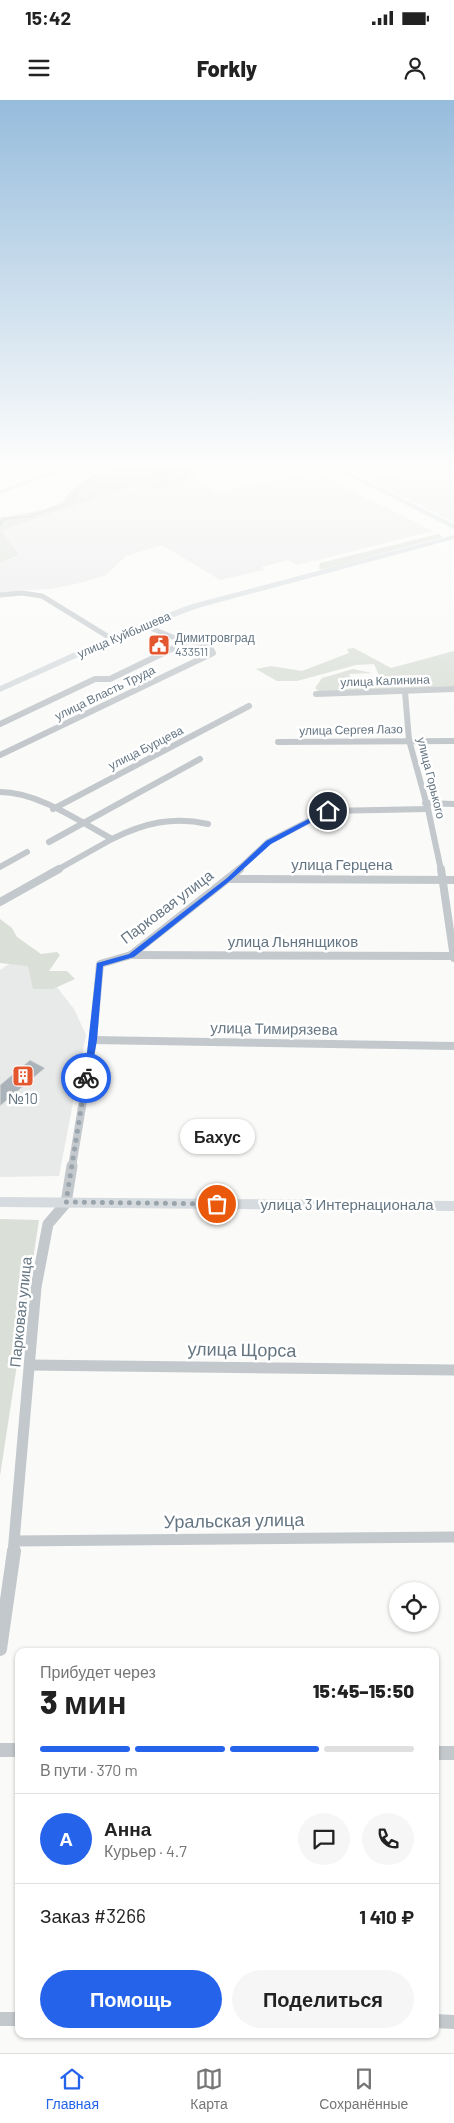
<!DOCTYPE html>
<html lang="ru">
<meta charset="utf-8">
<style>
:root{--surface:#fff;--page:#f6f6f6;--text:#222;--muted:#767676;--line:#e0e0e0;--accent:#2563eb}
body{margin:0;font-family:Barlow,sans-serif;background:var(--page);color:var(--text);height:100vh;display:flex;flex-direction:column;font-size:19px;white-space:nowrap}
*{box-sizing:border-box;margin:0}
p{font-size:16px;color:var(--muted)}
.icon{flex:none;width:28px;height:28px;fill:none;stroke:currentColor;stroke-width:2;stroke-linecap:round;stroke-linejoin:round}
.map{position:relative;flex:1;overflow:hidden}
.details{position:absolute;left:15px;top:1548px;width:424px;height:390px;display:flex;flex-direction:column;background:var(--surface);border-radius:10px;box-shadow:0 1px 4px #0004}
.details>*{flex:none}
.controls{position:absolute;left:389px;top:1482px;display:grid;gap:10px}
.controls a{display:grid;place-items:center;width:50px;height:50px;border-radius:50%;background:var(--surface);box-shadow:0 1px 4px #0004;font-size:25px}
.pin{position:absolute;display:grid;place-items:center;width:42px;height:42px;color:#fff;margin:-21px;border:2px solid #fff;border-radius:50%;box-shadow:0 1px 5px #0007}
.courier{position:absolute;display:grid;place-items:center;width:50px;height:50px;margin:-25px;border:4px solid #2563eb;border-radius:50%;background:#fff;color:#222;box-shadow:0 1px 6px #0007}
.bubble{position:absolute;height:35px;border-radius:18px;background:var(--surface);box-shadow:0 1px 4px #0004;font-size:16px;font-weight:800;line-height:35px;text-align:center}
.head em{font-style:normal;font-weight:800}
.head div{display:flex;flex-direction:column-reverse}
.head{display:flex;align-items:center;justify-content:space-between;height:85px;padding:0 25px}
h1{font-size:32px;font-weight:800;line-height:38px}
.bar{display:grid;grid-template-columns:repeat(4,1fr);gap:8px 5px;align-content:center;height:60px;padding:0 25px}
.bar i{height:6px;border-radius:4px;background:var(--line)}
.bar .selected{background:var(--accent)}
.bar p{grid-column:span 4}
.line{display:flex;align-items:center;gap:12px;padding:0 25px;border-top:1px solid var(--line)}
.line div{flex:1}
.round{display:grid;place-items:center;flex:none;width:52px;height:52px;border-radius:26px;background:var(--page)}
.primary-button{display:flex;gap:10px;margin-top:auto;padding:10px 25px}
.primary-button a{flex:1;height:58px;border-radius:30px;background:var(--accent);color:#fff;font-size:20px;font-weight:800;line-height:58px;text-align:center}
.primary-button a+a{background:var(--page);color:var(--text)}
.status{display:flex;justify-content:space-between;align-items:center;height:35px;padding:0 25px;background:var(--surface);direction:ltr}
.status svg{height:14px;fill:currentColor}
header{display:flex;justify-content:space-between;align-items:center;height:65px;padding:0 25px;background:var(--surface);font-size:22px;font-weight:800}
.tab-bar{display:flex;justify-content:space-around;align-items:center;height:70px;border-top:1px solid var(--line);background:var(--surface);font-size:14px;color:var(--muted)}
.tab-bar a{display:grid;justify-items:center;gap:2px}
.tab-bar .selected{color:var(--accent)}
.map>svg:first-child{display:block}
.built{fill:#e8e9e9}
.green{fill:#dadfd7}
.water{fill:#bbc7cb}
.building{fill:#aab3b9;stroke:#dcdcda}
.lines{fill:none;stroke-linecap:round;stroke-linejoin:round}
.street-far4{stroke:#c3c8cc;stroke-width:5}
.street-far3{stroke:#c3c8cc;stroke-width:6}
.street-far2{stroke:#c3c8cc;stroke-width:8}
.street-far1{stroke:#c3c8cc;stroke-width:11}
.street{stroke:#c3c8cc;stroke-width:14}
.secondary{fill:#d6dbdf;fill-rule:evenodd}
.route{fill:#2563eb}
.done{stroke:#99a4ac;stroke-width:5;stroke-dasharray:0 9}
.labels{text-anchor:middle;stroke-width:5;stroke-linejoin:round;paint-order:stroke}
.far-street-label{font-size:12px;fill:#657683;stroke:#fff}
.far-poi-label{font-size:12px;fill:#657683;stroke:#fff;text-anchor:start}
.street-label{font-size:15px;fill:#657683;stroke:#fff}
.poi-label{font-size:15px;fill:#657683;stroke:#fff}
.near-street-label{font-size:18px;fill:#657683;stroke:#fff}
</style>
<div class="status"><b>15:42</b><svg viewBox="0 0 49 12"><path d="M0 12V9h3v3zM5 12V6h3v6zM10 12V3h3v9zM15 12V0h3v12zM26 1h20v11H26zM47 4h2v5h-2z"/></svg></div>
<header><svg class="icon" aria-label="menu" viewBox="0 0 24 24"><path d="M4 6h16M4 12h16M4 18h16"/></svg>Forkly<svg class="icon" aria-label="person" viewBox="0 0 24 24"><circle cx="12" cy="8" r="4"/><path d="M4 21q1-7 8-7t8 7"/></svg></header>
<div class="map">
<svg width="454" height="1953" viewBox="0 0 454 1953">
<rect width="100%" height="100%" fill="#fafaf8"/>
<g class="built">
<path d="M 435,365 L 454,365 L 454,422 L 368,380 Z"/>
<path d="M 314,372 L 433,431 L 297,465 L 288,460 L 262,467 L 264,470 L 220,480 L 162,445 L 126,456 L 106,475 L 80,483 L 50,489 L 13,491 L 0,494 L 0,463 L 17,457 L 18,453 L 2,432 L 9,428 L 123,389 L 154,388 L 195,379 L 218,392 Z"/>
<path d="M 22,856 L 45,872 L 74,909 L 86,935 L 59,1076 L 0,1077 L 0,870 Z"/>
</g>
<g class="green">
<path d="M 127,365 L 208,365 C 198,372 187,382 174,386 C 158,391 140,385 123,389 L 9,428 L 2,432 L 18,453 L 17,456 L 0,463 L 0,418 L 43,410 L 63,402 C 65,396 69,393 73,389 C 90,372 105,372 127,365 Z"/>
<path d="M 439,434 L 443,437 L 325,469 L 319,469 L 320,463 Z"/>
<path d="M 354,548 L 391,568 L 454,551 L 454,586 L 320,592 L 315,588 L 322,578 L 353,569 L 372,573 L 349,574 L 354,584 L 382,582 L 374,564 L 356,565 L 297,581 L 277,581 L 256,569 L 271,566 L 302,571 L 349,553 L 347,549 Z"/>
<path d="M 0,819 L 12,828 L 17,837 L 41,854 L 57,852 L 60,855 L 49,871 L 67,871 L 75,879 L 53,889 L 33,889 L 28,866 L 0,863 Z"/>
<path d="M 0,1119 L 39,1120 L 0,1376 Z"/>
</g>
<path class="water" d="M 189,365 L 166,374 L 145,378 L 99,376 L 91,380 L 66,405 L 29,417 L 5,420 L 0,427 L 0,421 L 4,418 L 28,416 L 64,404 L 89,379 L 97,375 L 144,377 Z"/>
<path class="building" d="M 30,960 L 45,968 L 0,1006 L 0,985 Z"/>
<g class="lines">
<g class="street-far4">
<path d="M 0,495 L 22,493 L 42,496 L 112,539"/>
<path d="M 143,525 L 185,542"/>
</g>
<g class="street-far3">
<path d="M 405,592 L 409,640 L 428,709 L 441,770"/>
<path d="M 316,594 L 454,589"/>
<path d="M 0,624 L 95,579 L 110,579 L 186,542"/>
<path d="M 278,642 L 454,641"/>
<path d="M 0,655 L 213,553 L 210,547 L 200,543 L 182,540"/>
<path d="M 0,692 C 38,692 79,721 112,739 L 57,770"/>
<path d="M 425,703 L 454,704"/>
<path d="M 53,709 L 249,606"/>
<path d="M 112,739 C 144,723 173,716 208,724"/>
<path d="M 49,742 L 200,659"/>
<path d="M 0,767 L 27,752"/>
<path d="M 238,770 L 268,742 L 328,711 L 428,709"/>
</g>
<g class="street-far2">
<path d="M 441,769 L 454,858"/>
<path d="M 229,779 L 454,780"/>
<path d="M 0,802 L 59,769"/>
<path d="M 131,855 L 454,856"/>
<path d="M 93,940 L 454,946"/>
<path d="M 72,1067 L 93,940 L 100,864 L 131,855 L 240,769"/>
</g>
<g class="street-far1">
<path d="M 30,1265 L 454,1270"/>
<path d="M 15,1441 L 454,1437"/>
<path d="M 13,1453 L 36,1187 L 48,1124 L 66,1103 L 72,1066"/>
</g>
<g class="street">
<path d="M 0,1549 L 14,1451"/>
<path d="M 0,1650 L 19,1650"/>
<path d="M 435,1653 L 454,1653"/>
<path d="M 0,1919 L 19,1919"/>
<path d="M 435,1921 L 454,1922"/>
</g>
<g class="secondary">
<path d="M 69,365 L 78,365 L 0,394 L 0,390 Z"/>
<path d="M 327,365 L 335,365 L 454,424 L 454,429 Z"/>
<path d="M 454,435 L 454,439 L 198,508 L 134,532 L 0,592 L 0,586 L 128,528 L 192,504 Z"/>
<path d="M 0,1097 L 454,1101 L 454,1111 L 0,1107 Z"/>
</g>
</g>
<linearGradient id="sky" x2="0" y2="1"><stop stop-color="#96bcdc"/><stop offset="0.57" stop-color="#fdfdfc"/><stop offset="1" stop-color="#fdfdfc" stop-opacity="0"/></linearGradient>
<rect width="454" height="639" fill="url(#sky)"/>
<path class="route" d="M 328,709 L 330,710 L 330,712 L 271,744 L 231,780 L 134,857 L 103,866 L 97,940 L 90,978 L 86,980 L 84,980 L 97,863 L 129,854 L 227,778 L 266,741 Z"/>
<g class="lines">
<path class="done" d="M 86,978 L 66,1102 L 217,1104"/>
</g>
<defs>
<g id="civic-square" transform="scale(1.125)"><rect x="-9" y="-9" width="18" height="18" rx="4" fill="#e4572e" stroke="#fff"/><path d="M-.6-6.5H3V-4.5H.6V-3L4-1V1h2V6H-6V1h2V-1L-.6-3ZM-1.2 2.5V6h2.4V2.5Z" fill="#fff"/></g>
<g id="building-square" transform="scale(1.125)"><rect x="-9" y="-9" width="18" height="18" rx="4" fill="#e4572e" stroke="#fff"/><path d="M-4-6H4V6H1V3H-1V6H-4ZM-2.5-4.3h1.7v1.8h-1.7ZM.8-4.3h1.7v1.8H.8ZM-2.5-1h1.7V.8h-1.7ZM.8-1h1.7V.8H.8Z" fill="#fff"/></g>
</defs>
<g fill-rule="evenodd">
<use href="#civic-square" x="159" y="545"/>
<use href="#building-square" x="23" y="976"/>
</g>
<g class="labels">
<g class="far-street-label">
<text transform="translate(124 535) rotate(-23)" y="4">улица Куйбышева</text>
<text transform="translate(385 581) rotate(-2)" y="4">улица Калинина</text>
<text transform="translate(105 593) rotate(-26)" y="4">улица Власть Труда</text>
<text transform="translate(351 630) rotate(-1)" y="4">улица Сергея Лазо</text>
<text transform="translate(146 648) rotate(-27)" y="4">улица Бурцева</text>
<text transform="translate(431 678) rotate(76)" y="4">улица Горького</text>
</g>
<g class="far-poi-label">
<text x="175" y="542">Димитровград<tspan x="175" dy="14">433511</tspan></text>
</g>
<g class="street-label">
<text x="342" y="770">улица Герцена</text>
<text transform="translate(167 807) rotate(-37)" y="5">Парковая улица</text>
<text x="293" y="847">улица Льнянщиков</text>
<text transform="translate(274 929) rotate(1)" y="5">улица Тимирязева</text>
<text x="347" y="1110">улица 3 Интернационала</text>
<text transform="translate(21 1212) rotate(-84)" y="5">Парковая улица</text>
</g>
<g class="poi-label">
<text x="23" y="1004">№10</text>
</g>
<g class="near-street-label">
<text transform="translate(242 1250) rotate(1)" y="6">улица Щорса</text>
<text transform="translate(234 1421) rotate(-1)" y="6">Уральская улица</text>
</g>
</g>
</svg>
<div class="controls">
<a><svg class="icon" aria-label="locate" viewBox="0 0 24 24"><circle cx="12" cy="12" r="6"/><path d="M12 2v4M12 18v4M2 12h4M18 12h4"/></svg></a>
</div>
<div class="pin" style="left:217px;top:1104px;background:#ea580c"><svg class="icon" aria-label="bag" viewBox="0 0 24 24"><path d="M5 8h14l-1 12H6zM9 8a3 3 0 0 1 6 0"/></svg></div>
<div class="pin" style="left:328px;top:711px;background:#1f2937"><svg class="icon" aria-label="home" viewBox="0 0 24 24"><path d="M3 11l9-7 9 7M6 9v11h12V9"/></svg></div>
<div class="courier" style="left:86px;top:978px"><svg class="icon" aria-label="bike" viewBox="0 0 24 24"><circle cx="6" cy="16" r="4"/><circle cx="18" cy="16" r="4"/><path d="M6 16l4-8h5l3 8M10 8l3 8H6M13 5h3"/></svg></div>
<div class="bubble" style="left:180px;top:1019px;width:75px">Бахус</div>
<section class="details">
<div class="head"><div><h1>3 мин</h1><p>Прибудет через</p></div><em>15:45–15:50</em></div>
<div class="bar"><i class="selected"></i><i class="selected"></i><i class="selected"></i><i></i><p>В пути · 370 m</p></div>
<div class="line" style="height:90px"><b class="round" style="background:var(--accent);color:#fff">А</b><div><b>Анна</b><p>Курьер · 4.7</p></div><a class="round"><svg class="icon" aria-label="chat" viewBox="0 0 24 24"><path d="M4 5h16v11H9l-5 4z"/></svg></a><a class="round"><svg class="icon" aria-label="phone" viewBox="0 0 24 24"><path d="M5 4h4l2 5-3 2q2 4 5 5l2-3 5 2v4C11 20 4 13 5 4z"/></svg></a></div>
<div class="line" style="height:65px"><div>Заказ #3266</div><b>1 410 ₽</b></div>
<div class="primary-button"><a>Помощь</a><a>Поделиться</a></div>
</section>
</div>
<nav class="tab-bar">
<a class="selected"><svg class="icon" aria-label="home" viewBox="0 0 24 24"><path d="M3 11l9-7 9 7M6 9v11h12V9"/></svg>Главная</a>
<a><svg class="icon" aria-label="map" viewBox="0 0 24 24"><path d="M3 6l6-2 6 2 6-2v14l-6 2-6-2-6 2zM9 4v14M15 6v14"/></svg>Карта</a>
<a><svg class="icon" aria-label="saved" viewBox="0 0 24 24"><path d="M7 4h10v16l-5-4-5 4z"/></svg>Сохранённые</a>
</nav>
